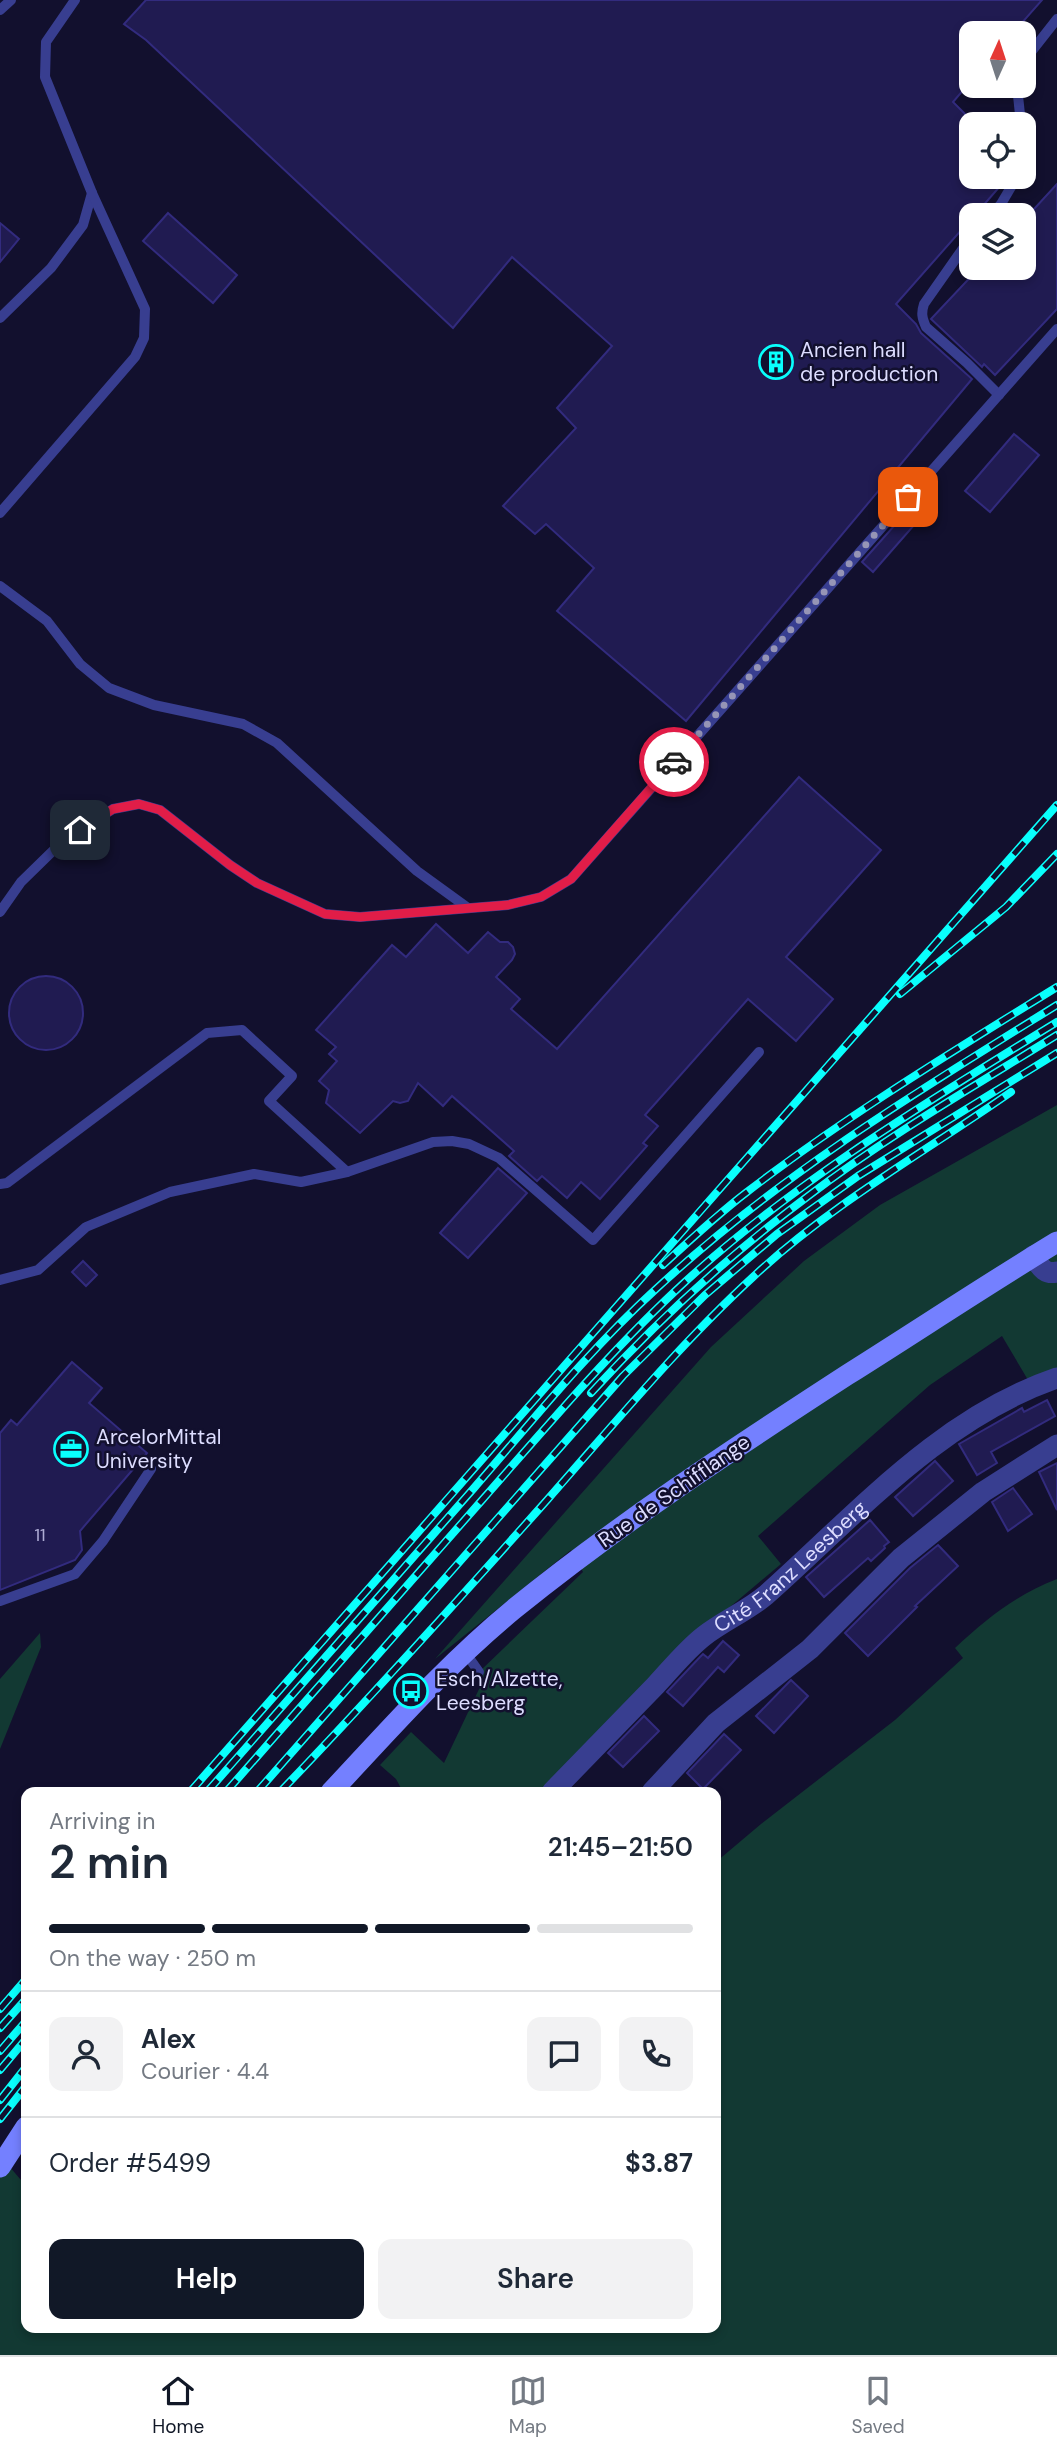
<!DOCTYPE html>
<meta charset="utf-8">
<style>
:root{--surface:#fff;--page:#f2f2f3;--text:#1f2937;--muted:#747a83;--line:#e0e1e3;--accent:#111827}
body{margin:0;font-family:"DM Sans",sans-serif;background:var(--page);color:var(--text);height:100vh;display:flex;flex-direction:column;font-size:26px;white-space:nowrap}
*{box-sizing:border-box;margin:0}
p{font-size:23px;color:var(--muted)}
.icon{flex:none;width:38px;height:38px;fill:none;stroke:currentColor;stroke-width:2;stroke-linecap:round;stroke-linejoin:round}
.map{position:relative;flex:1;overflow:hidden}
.side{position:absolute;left:21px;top:1787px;width:700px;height:546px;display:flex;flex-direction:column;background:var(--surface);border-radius:14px;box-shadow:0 4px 10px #0003}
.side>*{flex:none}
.needle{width:46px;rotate:3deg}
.fabs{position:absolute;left:959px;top:21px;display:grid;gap:14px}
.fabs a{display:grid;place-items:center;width:77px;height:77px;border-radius:14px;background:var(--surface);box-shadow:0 4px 10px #0003;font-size:35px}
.pin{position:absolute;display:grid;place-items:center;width:60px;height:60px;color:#fff;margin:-30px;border-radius:14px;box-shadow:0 4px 10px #0006}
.courier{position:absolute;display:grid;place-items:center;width:70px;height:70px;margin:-35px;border:5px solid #e11d48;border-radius:50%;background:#fff;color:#222;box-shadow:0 2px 9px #0007}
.headline em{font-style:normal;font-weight:600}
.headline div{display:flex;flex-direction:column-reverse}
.headline{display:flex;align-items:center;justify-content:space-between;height:119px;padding:0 28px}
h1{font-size:46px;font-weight:600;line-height:52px}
.bar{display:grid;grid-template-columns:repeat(4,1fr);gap:10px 7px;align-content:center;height:84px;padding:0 28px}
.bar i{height:9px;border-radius:5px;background:var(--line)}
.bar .active{background:var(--accent)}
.bar p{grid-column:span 4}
.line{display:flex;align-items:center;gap:18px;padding:0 28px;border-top:2px solid var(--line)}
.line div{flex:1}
.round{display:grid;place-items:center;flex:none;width:74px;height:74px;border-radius:14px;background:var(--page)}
.cta{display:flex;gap:14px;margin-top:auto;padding:14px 28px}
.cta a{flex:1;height:80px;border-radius:14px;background:var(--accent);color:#fff;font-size:28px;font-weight:600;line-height:80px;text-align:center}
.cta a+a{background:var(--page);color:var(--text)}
.dock{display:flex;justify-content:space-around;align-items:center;height:98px;border-top:2px solid var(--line);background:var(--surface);font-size:19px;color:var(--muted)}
.dock a{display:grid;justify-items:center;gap:4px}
.dock .active{color:var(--accent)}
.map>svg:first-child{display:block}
.green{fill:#123933}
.building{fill:#201b51;stroke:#322b7e;stroke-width:2}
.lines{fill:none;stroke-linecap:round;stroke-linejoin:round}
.lane{stroke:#383e90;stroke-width:10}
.street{stroke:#383e90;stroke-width:21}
.secondary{stroke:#7480ff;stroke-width:21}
.rail-casing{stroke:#09fffd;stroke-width:8}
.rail{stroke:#12102e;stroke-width:5;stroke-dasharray:16;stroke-linecap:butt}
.done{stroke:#9695b6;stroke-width:7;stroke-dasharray:0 12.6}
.route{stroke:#e11d48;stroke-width:9}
.labels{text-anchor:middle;stroke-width:5;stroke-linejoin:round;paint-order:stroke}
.number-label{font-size:18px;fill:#aeacd4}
.poi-label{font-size:21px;fill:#ddf;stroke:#12102e;text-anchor:start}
.street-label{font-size:21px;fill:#ddf;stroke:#12102e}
</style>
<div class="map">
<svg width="1057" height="2355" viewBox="0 0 1057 2355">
<rect width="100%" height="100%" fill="#12102e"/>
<g class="green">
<path d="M 1057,1105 L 1057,1371 L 1028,1380 L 1002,1336 L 930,1385 L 758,1536 L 781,1564 L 673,1655 L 541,1792 L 403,1792 L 396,1779 L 380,1765 L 411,1732 L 444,1763 L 480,1687 L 479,1672 L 583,1572 L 571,1550 L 435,1659 L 711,1347 L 804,1261 L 880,1205 Z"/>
<path d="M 1057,1579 L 1057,2355 L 0,2355 L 0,2167 L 4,2160 L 26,2186 L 26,2328 L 716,2328 L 716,1862 L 761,1824 L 895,1720 L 963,1658 L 955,1648 C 987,1618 1016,1595 1057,1579 Z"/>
<path d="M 40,1633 L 41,1647 L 0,1749 L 0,1679 Z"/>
</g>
<g class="building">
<path d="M 146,0 L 1042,0 L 1013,33 L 971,33 L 971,81 L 953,102 L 971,120 L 971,177 L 1008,177 L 975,215 L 971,215 L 971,219 L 896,304 L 916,324 L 921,333 L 972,379 L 686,721 L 557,611 L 594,568 L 546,524 L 535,534 L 503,506 L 576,428 L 557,408 L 612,346 L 512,257 L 453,328 L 146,40 L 124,24 Z"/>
<path d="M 1057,184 L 1057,309 L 995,375 L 984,364 L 982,367 L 931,319 L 979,268 L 1024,268 L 1024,220 Z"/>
<path d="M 168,213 L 237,275 L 213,303 L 143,241 Z"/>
<path d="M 0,223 L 19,239 L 0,262 Z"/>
<path d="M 1014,434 L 1039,455 L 990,512 L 965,491 Z"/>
<path d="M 918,499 L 929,508 L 873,572 L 862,562 Z"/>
<path d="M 799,777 L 881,850 L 786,957 L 833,999 L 796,1041 L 748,999 L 645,1115 L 658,1126 L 643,1143 L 647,1146 L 600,1199 L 581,1182 L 567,1198 L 542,1176 L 537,1181 L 509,1156 L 514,1151 L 452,1096 L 443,1106 L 418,1083 L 408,1101 L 400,1103 L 393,1101 L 360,1133 L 326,1103 L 329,1090 L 319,1081 L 337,1061 L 329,1054 L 336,1047 L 316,1030 L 392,945 L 406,957 L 436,924 L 468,953 L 488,932 L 500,942 L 508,942 L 513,947 L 515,954 L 512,960 L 496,977 L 520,999 L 511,1009 L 557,1049 Z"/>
<circle cx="46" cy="1013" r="37"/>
<path d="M 498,1168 L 527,1193 L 468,1258 L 440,1233 Z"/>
<path d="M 83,1261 L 97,1275 L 86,1286 L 72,1272 Z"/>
<path d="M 72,1362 L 102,1388 L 89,1403 L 147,1453 L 80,1531 L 82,1550 L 75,1560 L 0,1590 L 0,1433 L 11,1420 L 17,1425 Z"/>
<path d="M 1047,1400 L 1055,1416 L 991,1452 L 997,1463 L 977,1475 L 959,1444 L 1022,1408 L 1024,1412 Z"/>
<path d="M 935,1461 L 953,1481 L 913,1516 L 895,1497 Z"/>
<path d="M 1057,1463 L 1057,1510 L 1039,1472 Z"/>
<path d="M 1013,1488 L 1032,1514 L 1008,1531 L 992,1502 Z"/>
<path d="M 870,1520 L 889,1542 L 884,1546 L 885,1548 L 871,1561 L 868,1558 L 824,1597 L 806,1577 Z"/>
<path d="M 938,1545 L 958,1566 L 915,1606 L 917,1607 L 868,1656 L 845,1633 L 910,1568 Z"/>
<path d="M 723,1641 L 739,1655 L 724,1672 L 718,1667 L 683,1706 L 667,1692 L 700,1657 L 703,1654 L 708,1658 Z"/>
<path d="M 791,1680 L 808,1696 L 774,1733 L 756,1716 Z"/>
<path d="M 644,1716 L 659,1731 L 623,1767 L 608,1753 Z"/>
<path d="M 724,1734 L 741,1750 L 703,1789 L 687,1773 Z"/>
</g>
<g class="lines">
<g class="lane">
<path d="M 0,10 L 11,0"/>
<path d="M 1024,61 L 1057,19"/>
<path d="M 1017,86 L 1021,124"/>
<path d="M 1024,139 L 1024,157"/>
<path d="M 991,215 L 1001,204 L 1017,177"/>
<path d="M 971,237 L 924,304 C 921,313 922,318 926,327 L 967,363 L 999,395"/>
<path d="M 0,318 L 51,268 L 83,225 L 92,193"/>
<path d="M 0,513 L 135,357 L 144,338 L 145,309 L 92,193 L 45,77 L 46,42 L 75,0"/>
<path d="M 0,586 L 47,621 L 80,664 L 109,688 L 154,705 L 243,724 L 277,743 L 417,871 L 468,908"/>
<path d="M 0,912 L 21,882 L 64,840 L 113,809 L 139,804 L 160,810 L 230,865 L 257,883 L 325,914 L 360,917 L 508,905 L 541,897 L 571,879 L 1057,329"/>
<path d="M 0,1184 L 7,1183 L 207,1033 L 242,1030 L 292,1076 L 269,1101 L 347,1172"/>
<path d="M 0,1280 L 38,1270 L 86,1227 L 170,1192 L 254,1174 L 301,1182 L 347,1172 L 433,1142 L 452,1141 L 469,1144 L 499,1158 L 593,1240 L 759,1052"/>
<path d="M 0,1601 L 75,1574 L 103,1541 L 151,1469"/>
<path d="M 465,1652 L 479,1672"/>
</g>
<g class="street">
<path d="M 1033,1256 C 1040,1266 1044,1275 1057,1272"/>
<path id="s1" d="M 552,1792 C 587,1756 621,1721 656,1685 C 671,1669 686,1650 704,1636 C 723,1621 747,1611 766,1595 C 856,1515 940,1418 1057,1378"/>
<path d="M 652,1792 L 716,1723 L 810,1649 L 901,1558 L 983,1492 L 1057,1445"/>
</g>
<g class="secondary">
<path d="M 331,1792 C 390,1729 447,1664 514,1609 C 620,1523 733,1449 847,1375 C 917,1331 986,1285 1057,1242"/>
<path d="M 0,2167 L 26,2127"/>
</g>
<g class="rail-casing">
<g id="rail">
<path d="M 900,994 L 1006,907 L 1057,854"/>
<path d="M 663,1265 C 690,1240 718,1214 747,1192 C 846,1116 952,1052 1057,987"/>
<path d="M 591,1393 C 657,1321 729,1255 807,1197 C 886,1137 973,1087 1057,1035"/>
<path d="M 190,1792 L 1057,805"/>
<path d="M 207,1792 C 296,1691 385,1589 474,1488 C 533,1420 590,1349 656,1289 C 779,1175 915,1093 1057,1005"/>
<path d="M 226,1792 C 312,1694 397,1597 483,1499 C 549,1424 613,1348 686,1281 C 798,1179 929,1101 1057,1022"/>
<path d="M 257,1792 L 623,1376 L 705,1295 L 777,1234 L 858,1176 L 1057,1053"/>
<path d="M 280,1792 C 372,1696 460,1598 548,1499 C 615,1423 679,1345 753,1277 C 830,1205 925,1152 1011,1092"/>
<path d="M 0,2009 L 26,1979"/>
<path d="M 0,2028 L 26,1999"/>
<path d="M 0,2051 L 26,2021"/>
<path d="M 0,2070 L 26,2039"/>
<path d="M 0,2100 L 26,2067"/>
<path d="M 0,2119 L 26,2086"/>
</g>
</g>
<use href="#rail" class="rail"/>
</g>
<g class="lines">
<path class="done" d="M 674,762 L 908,497"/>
<path class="route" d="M 80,830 L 113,809 L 139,804 L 160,810 L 230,865 L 257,883 L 325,914 L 360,917 L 508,905 L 541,897 L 571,879 L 674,762"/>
</g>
<defs>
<g id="building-ring" transform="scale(1.75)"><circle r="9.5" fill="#12102e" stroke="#09fffd" stroke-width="1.5"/><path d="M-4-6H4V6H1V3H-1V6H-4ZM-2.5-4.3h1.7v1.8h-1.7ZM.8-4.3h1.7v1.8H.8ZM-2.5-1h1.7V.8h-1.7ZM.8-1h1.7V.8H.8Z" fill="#09fffd"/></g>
<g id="office-ring" transform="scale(1.75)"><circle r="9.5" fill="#12102e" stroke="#09fffd" stroke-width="1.5"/><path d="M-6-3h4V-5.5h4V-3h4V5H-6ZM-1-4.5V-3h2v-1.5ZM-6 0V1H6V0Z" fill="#09fffd"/></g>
<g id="bus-ring" transform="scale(1.75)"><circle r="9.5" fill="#12102e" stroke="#09fffd" stroke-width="1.5"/><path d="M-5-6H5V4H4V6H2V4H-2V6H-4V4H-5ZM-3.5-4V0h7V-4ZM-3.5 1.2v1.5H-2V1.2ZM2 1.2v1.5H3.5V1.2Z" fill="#09fffd"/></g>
</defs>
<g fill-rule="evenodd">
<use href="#building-ring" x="776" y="362"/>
<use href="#office-ring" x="71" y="1449"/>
<use href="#bus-ring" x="411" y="1691"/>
</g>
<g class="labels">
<g class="number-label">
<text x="40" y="1541">11</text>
</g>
<g class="poi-label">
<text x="800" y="357">Ancien hall<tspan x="800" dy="24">de production</tspan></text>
<text x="96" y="1444">ArcelorMittal<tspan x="96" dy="24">University</tspan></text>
<text x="436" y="1686">Esch/Alzette,<tspan x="436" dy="24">Leesberg</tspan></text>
</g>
<g class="street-label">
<text transform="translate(674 1491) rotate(-35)" y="7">Rue de Schifflange</text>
<text dy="7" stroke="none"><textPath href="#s1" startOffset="329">Cité Franz Leesberg</textPath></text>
</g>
</g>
</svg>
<div class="fabs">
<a><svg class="needle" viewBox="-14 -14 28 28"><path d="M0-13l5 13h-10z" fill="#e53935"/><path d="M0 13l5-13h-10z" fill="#747a83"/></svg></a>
<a><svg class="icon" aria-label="locate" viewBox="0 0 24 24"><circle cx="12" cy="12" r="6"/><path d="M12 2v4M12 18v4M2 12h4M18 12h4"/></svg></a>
<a><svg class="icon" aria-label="layers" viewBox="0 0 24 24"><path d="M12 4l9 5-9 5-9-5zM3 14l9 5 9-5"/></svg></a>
</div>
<div class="pin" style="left:908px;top:497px;background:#ea580c"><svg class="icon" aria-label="bag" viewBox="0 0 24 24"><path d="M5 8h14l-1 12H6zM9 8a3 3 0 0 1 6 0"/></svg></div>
<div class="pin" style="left:80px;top:830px;background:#1f2937"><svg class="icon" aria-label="home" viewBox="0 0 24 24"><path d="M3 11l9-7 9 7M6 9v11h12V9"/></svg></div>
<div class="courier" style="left:674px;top:762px"><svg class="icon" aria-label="car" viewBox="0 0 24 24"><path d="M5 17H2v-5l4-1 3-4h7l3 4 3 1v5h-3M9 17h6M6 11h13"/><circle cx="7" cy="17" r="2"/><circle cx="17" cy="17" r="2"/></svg></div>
<section class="side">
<div class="headline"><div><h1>2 min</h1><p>Arriving in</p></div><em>21:45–21:50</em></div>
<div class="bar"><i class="active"></i><i class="active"></i><i class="active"></i><i></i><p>On the way · 250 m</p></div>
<div class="line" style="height:126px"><a class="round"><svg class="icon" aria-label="person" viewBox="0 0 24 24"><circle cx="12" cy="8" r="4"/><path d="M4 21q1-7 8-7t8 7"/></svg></a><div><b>Alex</b><p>Courier · 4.4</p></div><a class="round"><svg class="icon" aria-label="chat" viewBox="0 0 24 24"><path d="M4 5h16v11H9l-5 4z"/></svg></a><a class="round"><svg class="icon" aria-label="phone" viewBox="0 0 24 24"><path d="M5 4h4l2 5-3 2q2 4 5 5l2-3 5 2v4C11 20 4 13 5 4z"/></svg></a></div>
<div class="line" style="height:91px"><div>Order #5499</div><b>$3.87</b></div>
<div class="cta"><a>Help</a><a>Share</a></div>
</section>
</div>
<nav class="dock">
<a class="active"><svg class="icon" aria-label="home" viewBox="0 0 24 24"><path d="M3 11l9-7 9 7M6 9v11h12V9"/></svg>Home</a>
<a><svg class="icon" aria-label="map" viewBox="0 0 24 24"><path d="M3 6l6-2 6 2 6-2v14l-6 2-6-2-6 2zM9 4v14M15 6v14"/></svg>Map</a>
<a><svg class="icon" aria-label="saved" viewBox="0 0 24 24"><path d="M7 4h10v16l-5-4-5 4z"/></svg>Saved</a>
</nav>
